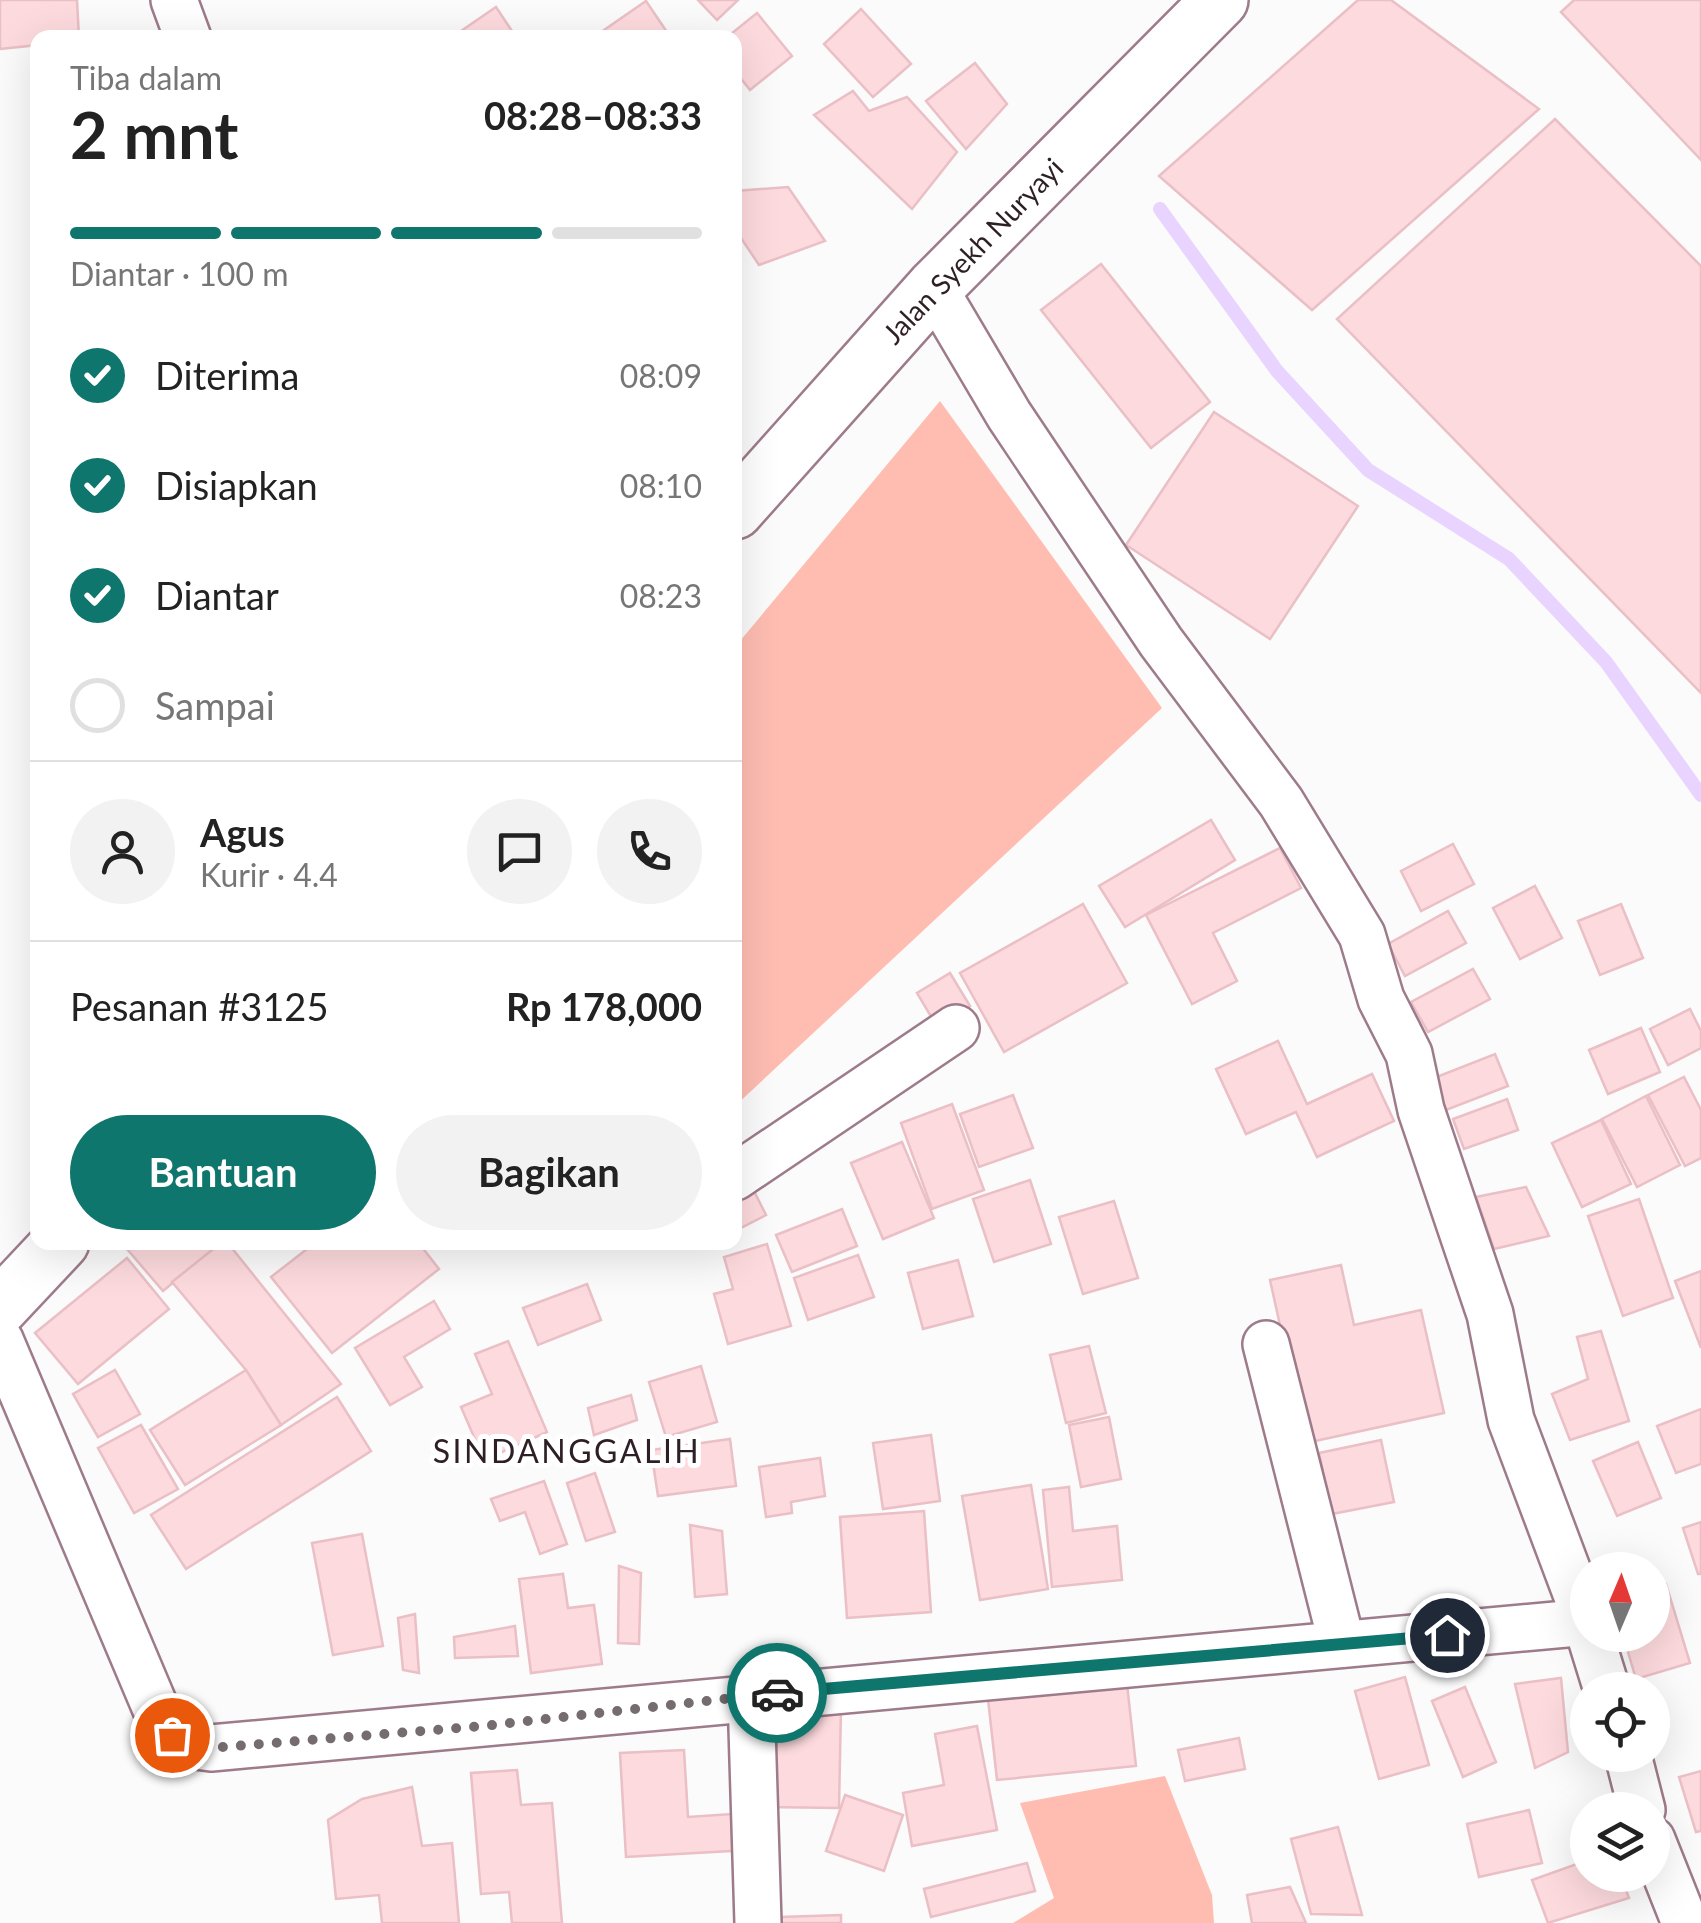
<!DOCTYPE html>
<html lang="id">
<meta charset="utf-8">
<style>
:root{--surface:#fff;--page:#f2f2f2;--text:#222;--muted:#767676;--line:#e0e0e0;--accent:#0f766e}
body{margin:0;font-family:Lato,sans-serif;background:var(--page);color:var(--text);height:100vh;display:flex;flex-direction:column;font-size:38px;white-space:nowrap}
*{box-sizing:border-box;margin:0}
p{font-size:32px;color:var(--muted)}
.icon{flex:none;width:55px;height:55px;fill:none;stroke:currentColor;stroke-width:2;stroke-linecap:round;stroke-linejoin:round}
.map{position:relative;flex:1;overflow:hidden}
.details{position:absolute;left:30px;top:30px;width:712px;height:1220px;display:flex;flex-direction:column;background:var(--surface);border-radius:20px;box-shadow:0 10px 40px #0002}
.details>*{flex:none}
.needle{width:65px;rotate:2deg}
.buttons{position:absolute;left:1570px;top:1552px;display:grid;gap:20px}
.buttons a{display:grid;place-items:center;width:100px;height:100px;border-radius:50%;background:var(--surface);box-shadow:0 10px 40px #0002;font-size:50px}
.pin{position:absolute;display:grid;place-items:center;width:85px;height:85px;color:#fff;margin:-42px;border:5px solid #fff;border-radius:50%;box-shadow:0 2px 10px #0007}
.courier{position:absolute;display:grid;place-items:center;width:100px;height:100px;margin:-50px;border:8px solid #0f766e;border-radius:50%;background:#fff;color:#222;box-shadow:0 2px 12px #0007}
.overview em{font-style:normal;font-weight:700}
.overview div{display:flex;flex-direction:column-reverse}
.overview{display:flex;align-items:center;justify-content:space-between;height:170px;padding:0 40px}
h1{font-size:65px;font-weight:700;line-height:75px}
.bar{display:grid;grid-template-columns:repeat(4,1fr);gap:15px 10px;align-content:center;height:120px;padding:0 40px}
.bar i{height:12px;border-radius:8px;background:var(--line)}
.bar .selected{background:var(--accent)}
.bar p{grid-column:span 4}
.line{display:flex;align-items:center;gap:25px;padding:0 40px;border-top:2px solid var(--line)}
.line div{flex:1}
.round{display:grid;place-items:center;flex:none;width:105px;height:105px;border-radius:52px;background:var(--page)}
ol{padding:0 40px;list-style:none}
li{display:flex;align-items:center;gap:30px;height:110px}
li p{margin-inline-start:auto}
li .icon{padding:10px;border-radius:50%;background:var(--accent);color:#fff;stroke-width:4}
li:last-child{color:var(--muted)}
li i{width:55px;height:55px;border:5px solid var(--line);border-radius:50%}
.action{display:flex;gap:20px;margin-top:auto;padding:20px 40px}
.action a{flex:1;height:115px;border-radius:60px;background:var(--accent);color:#fff;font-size:40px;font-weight:700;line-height:115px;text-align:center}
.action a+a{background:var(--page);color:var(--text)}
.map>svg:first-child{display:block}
.green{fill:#ffbdb2}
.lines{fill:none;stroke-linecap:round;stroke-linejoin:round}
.stream{stroke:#e9d3ff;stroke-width:14}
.building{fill:#fddade;stroke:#eabfc5;stroke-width:2.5}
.street-casing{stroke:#9e7b8b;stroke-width:50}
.secondary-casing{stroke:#9e7b8b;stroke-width:60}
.street{stroke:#fff;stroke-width:45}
.secondary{stroke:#fff;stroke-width:55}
.done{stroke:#756c70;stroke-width:10;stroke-dasharray:0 18}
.route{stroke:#0f766e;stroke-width:12}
.labels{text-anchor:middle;stroke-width:10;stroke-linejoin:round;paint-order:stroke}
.street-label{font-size:28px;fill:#2d1f25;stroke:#fff}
.quarter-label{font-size:32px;letter-spacing:2.5px;fill:#2d1f25;stroke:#fff}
</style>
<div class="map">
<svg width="1701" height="1923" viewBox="0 0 1701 1923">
<rect width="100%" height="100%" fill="#fafbfa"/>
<g class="green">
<path d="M 940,401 L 1162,708 L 735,1106 L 735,647 Z"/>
<path d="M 1165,1776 L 1212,1895 L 1214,1923 L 1013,1923 L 1054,1898 L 1020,1803 Z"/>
</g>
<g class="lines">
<path class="stream" d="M 1160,209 L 1277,371 L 1368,470 L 1509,559 L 1606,662 L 1701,795"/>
</g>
<g class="building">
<path d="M 0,0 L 77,0 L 79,38 L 38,38 L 38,45 L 0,49 Z"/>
<path d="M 698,0 L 738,0 L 717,20 Z"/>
<path d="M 1358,0 L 1391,0 L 1539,109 L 1312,310 L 1159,176 Z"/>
<path d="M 1574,0 L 1701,0 L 1701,160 L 1561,12 Z"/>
<path d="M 646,1 L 671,38 L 610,38 L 604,30 Z"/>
<path d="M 496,7 L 516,37 L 461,38 L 458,33 Z"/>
<path d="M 861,9 L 911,64 L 873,97 L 824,44 Z"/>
<path d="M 757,13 L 792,56 L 750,90 L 735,71 L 735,38 L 726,38 Z"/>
<path d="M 975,63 L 1007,104 L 966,149 L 926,101 Z"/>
<path d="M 853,91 L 869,111 L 907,97 L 957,152 L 912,209 L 814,115 Z"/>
<path d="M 1555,119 L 1701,266 L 1701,693 L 1337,319 Z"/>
<path d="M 788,187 L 825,241 L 759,265 L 735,229 L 735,191 Z"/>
<path d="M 1101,264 L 1210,402 L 1151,448 L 1041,310 Z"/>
<path d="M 1214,412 L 1358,506 L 1270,639 L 1126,545 Z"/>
<path d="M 1211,820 L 1235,860 L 1125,927 L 1099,886 Z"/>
<path d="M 1453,844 L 1474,884 L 1421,911 L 1401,871 Z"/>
<path d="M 1280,848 L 1301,888 L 1213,933 L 1237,981 L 1192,1004 L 1146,915 Z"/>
<path d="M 1535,886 L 1562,938 L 1520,959 L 1493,908 Z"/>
<path d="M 1083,904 L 1127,983 L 1004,1052 L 960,973 Z"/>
<path d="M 1621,904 L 1643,958 L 1600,975 L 1578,921 Z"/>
<path d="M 1448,911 L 1466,943 L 1405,976 L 1388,944 Z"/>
<path d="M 1473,969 L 1490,999 L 1428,1032 L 1411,1002 Z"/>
<path d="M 950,973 L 970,1006 L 936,1025 L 917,993 Z"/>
<path d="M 1690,1009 L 1701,1031 L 1701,1048 L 1668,1065 L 1650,1029 Z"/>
<path d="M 1641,1028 L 1660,1072 L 1608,1094 L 1589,1050 Z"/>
<path d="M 1278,1041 L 1307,1104 L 1372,1074 L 1394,1121 L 1317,1157 L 1296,1112 L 1246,1134 L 1216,1069 Z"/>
<path d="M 1495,1054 L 1508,1086 L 1441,1112 L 1429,1080 Z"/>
<path d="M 1684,1077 L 1701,1110 L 1701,1158 L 1685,1166 L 1648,1095 Z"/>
<path d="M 1013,1095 L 1033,1148 L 979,1167 L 960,1114 Z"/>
<path d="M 1646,1096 L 1680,1165 L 1637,1187 L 1602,1119 Z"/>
<path d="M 1507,1099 L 1518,1130 L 1464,1149 L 1453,1119 Z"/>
<path d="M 952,1104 L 984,1190 L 932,1209 L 901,1123 Z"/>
<path d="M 1601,1120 L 1631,1184 L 1582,1207 L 1552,1143 Z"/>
<path d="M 902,1142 L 934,1218 L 883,1239 L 851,1163 Z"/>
<path d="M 1030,1180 L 1051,1244 L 994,1262 L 973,1199 Z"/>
<path d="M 751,1185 L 766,1215 L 735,1231 L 735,1194 Z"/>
<path d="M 1526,1187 L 1549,1236 L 1494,1249 L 1476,1197 Z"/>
<path d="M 1639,1199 L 1673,1298 L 1623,1316 L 1588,1216 Z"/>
<path d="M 1114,1201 L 1138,1278 L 1083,1294 L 1059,1217 Z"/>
<path d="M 842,1209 L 857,1246 L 792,1272 L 776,1235 Z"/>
<path d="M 121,1242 L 222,1242 L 163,1291 Z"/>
<path d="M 222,1242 L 227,1242 L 341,1384 L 281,1425 L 246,1370 L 172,1282 Z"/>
<path d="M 316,1242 L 418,1242 L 439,1269 L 332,1353 L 271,1277 Z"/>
<path d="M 767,1244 L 791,1326 L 728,1344 L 714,1294 L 733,1289 L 724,1257 Z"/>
<path d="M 858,1255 L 874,1297 L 808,1320 L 794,1278 Z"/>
<path d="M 127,1258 L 169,1309 L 78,1384 L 35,1333 Z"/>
<path d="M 958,1260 L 973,1316 L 923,1329 L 908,1273 Z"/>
<path d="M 1341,1265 L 1354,1325 L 1421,1310 L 1444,1413 L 1306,1443 L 1270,1280 Z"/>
<path d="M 1701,1271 L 1701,1348 L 1675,1281 Z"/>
<path d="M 587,1284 L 601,1320 L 538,1345 L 523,1308 Z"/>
<path d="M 434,1301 L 450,1329 L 404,1357 L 422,1387 L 390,1405 L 355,1348 Z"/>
<path d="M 1601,1331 L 1629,1421 L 1570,1440 L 1552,1394 L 1588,1379 L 1577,1337 Z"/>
<path d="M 508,1341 L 547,1432 L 484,1460 L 461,1407 L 492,1394 L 475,1354 Z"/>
<path d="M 1089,1346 L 1106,1413 L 1066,1423 L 1050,1355 Z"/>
<path d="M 701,1366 L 717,1422 L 666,1437 L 649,1382 Z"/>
<path d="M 115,1370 L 140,1414 L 98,1437 L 73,1394 Z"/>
<path d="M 246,1370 L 281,1425 L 185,1485 L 150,1430 Z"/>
<path d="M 631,1395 L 637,1420 L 594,1435 L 588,1408 Z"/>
<path d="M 337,1397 L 371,1451 L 186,1569 L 151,1515 Z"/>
<path d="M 1701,1409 L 1701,1464 L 1676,1473 L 1657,1426 Z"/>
<path d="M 1109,1417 L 1121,1479 L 1081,1487 L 1069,1425 Z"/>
<path d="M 141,1425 L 178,1489 L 134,1513 L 98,1448 Z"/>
<path d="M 931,1435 L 940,1501 L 883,1509 L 873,1443 Z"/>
<path d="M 730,1439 L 736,1486 L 658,1496 L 651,1450 Z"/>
<path d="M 1381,1440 L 1394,1502 L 1332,1514 L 1319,1453 Z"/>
<path d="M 1638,1442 L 1661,1498 L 1617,1516 L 1593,1461 Z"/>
<path d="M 820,1458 L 825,1496 L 791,1502 L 792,1513 L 766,1517 L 759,1467 Z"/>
<path d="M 595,1473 L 615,1532 L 586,1541 L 567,1483 Z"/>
<path d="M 544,1481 L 567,1544 L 540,1554 L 525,1512 L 500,1521 L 491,1499 Z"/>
<path d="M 1031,1485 L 1048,1589 L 980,1600 L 962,1496 Z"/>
<path d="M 1069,1487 L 1073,1531 L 1117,1526 L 1122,1580 L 1052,1587 L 1043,1490 Z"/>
<path d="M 924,1511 L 931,1612 L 847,1618 L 840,1517 Z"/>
<path d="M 1701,1522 L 1701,1574 L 1698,1574 L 1683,1528 Z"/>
<path d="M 690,1525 L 722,1531 L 727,1594 L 695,1597 Z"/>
<path d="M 362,1534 L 383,1646 L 333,1655 L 312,1543 Z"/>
<path d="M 619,1566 L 641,1573 L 639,1644 L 618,1643 Z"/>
<path d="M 563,1574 L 568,1608 L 594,1605 L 602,1664 L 531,1673 L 519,1579 Z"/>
<path d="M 1666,1584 L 1690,1663 L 1636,1679 L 1623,1635 L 1652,1635 L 1652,1588 Z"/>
<path d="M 415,1614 L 419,1673 L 403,1670 L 398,1618 Z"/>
<path d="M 515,1626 L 518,1656 L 455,1658 L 454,1637 Z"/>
<path d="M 1405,1677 L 1429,1765 L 1379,1779 L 1355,1691 Z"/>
<path d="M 1561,1678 L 1568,1752 L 1535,1768 L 1515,1684 Z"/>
<path d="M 1127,1684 L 1136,1766 L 997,1780 L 988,1699 Z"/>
<path d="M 1465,1687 L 1496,1762 L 1463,1777 L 1432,1701 Z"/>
<path d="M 768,1707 L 841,1708 L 839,1808 L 765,1807 Z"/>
<path d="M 977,1726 L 997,1830 L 912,1846 L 903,1793 L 944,1785 L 935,1734 Z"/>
<path d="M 1239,1738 L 1245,1769 L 1185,1781 L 1178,1750 Z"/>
<path d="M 684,1750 L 688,1817 L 747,1813 L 748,1850 L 626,1857 L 620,1753 Z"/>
<path d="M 517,1770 L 521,1805 L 552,1803 L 562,1923 L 512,1923 L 509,1892 L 481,1894 L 471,1773 Z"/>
<path d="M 1701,1771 L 1701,1831 L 1696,1832 L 1679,1777 Z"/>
<path d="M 412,1787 L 422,1846 L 452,1843 L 459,1923 L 382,1923 L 379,1895 L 336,1899 L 328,1820 L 362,1799 Z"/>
<path d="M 845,1795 L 903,1815 L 884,1871 L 826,1851 Z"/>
<path d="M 1529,1810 L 1542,1863 L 1479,1877 L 1467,1824 Z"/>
<path d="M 1338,1827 L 1362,1915 L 1311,1914 L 1291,1839 Z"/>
<path d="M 1588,1860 L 1588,1875 L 1620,1875 L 1629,1898 L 1548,1923 L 1532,1880 Z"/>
<path d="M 1027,1863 L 1035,1891 L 931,1917 L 924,1889 Z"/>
<path d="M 1290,1887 L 1306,1923 L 1252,1923 L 1247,1895 Z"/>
<path d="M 841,1915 L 841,1923 L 781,1923 L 781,1917 Z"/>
</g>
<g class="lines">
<g class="street-casing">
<g id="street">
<path d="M 174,0 L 188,38"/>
<path d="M 934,288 L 1009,415 L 1161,642 L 1281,802 L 1362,935 L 1381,999 L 1409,1054 L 1421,1110 L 1490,1314 L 1511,1420 L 1588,1625"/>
<path d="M 735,1177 L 956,1028"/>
<path d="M 0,1340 L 161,1721 L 188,1745 L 211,1748 L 1588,1622"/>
<path d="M 1266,1344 L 1342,1644"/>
<path d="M 1590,1635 L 1607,1690"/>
<path d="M 751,1695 L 758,1923"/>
<path d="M 1628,1755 L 1642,1810"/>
<path d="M 1652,1840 L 1685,1923"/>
</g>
</g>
<g class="secondary-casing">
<g id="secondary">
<path d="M 735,511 L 934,288 L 1220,0"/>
<path d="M 0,1307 L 61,1242"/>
</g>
</g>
<use href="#street" class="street"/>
<use href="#secondary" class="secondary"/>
</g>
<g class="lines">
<path class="done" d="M 172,1735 L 188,1745 L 211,1748 L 484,1726 L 777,1693"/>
<path class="route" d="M 777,1693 L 1447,1635"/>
</g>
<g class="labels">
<g class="street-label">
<text transform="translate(973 251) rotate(-46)" y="10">Jalan Syekh Nuryayi</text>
</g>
<g class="quarter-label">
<text x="567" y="1463">SINDANGGALIH</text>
</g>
</g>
</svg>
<div class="buttons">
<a><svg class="needle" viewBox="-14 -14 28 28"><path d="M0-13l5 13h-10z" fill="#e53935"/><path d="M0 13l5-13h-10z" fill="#767676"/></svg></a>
<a><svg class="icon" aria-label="locate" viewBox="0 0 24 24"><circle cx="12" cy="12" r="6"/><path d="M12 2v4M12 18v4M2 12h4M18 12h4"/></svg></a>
<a><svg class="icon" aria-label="layers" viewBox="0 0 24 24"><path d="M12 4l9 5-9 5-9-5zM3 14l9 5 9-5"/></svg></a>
</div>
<div class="pin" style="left:172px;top:1735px;background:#ea580c"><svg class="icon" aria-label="bag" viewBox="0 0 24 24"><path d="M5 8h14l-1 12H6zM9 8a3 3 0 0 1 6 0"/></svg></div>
<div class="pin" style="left:1447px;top:1635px;background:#1f2937"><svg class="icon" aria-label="home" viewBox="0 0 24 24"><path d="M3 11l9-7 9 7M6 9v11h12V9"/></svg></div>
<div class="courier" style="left:777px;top:1693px"><svg class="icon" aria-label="car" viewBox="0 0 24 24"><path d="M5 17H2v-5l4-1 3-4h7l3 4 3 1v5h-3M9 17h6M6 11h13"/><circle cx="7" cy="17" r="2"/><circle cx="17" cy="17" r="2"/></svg></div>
<section class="details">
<div class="overview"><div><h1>2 mnt</h1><p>Tiba dalam</p></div><em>08:28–08:33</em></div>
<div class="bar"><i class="selected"></i><i class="selected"></i><i class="selected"></i><i></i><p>Diantar · 100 m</p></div>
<ol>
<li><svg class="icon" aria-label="check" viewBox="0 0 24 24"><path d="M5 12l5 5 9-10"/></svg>Diterima<p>08:09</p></li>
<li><svg class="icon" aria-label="check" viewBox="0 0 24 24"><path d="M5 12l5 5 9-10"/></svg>Disiapkan<p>08:10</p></li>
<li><svg class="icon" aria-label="check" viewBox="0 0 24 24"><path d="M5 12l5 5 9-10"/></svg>Diantar<p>08:23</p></li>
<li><i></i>Sampai</li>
</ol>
<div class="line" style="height:180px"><a class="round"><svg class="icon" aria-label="person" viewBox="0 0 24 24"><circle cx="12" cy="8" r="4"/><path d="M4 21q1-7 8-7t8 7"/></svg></a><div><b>Agus</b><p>Kurir · 4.4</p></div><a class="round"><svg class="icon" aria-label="chat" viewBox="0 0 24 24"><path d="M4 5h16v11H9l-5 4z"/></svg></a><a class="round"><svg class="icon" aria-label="phone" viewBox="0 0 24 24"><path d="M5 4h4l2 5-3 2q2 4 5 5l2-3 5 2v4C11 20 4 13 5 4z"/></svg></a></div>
<div class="line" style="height:130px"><div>Pesanan #3125</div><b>Rp 178,000</b></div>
<div class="action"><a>Bantuan</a><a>Bagikan</a></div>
</section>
</div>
